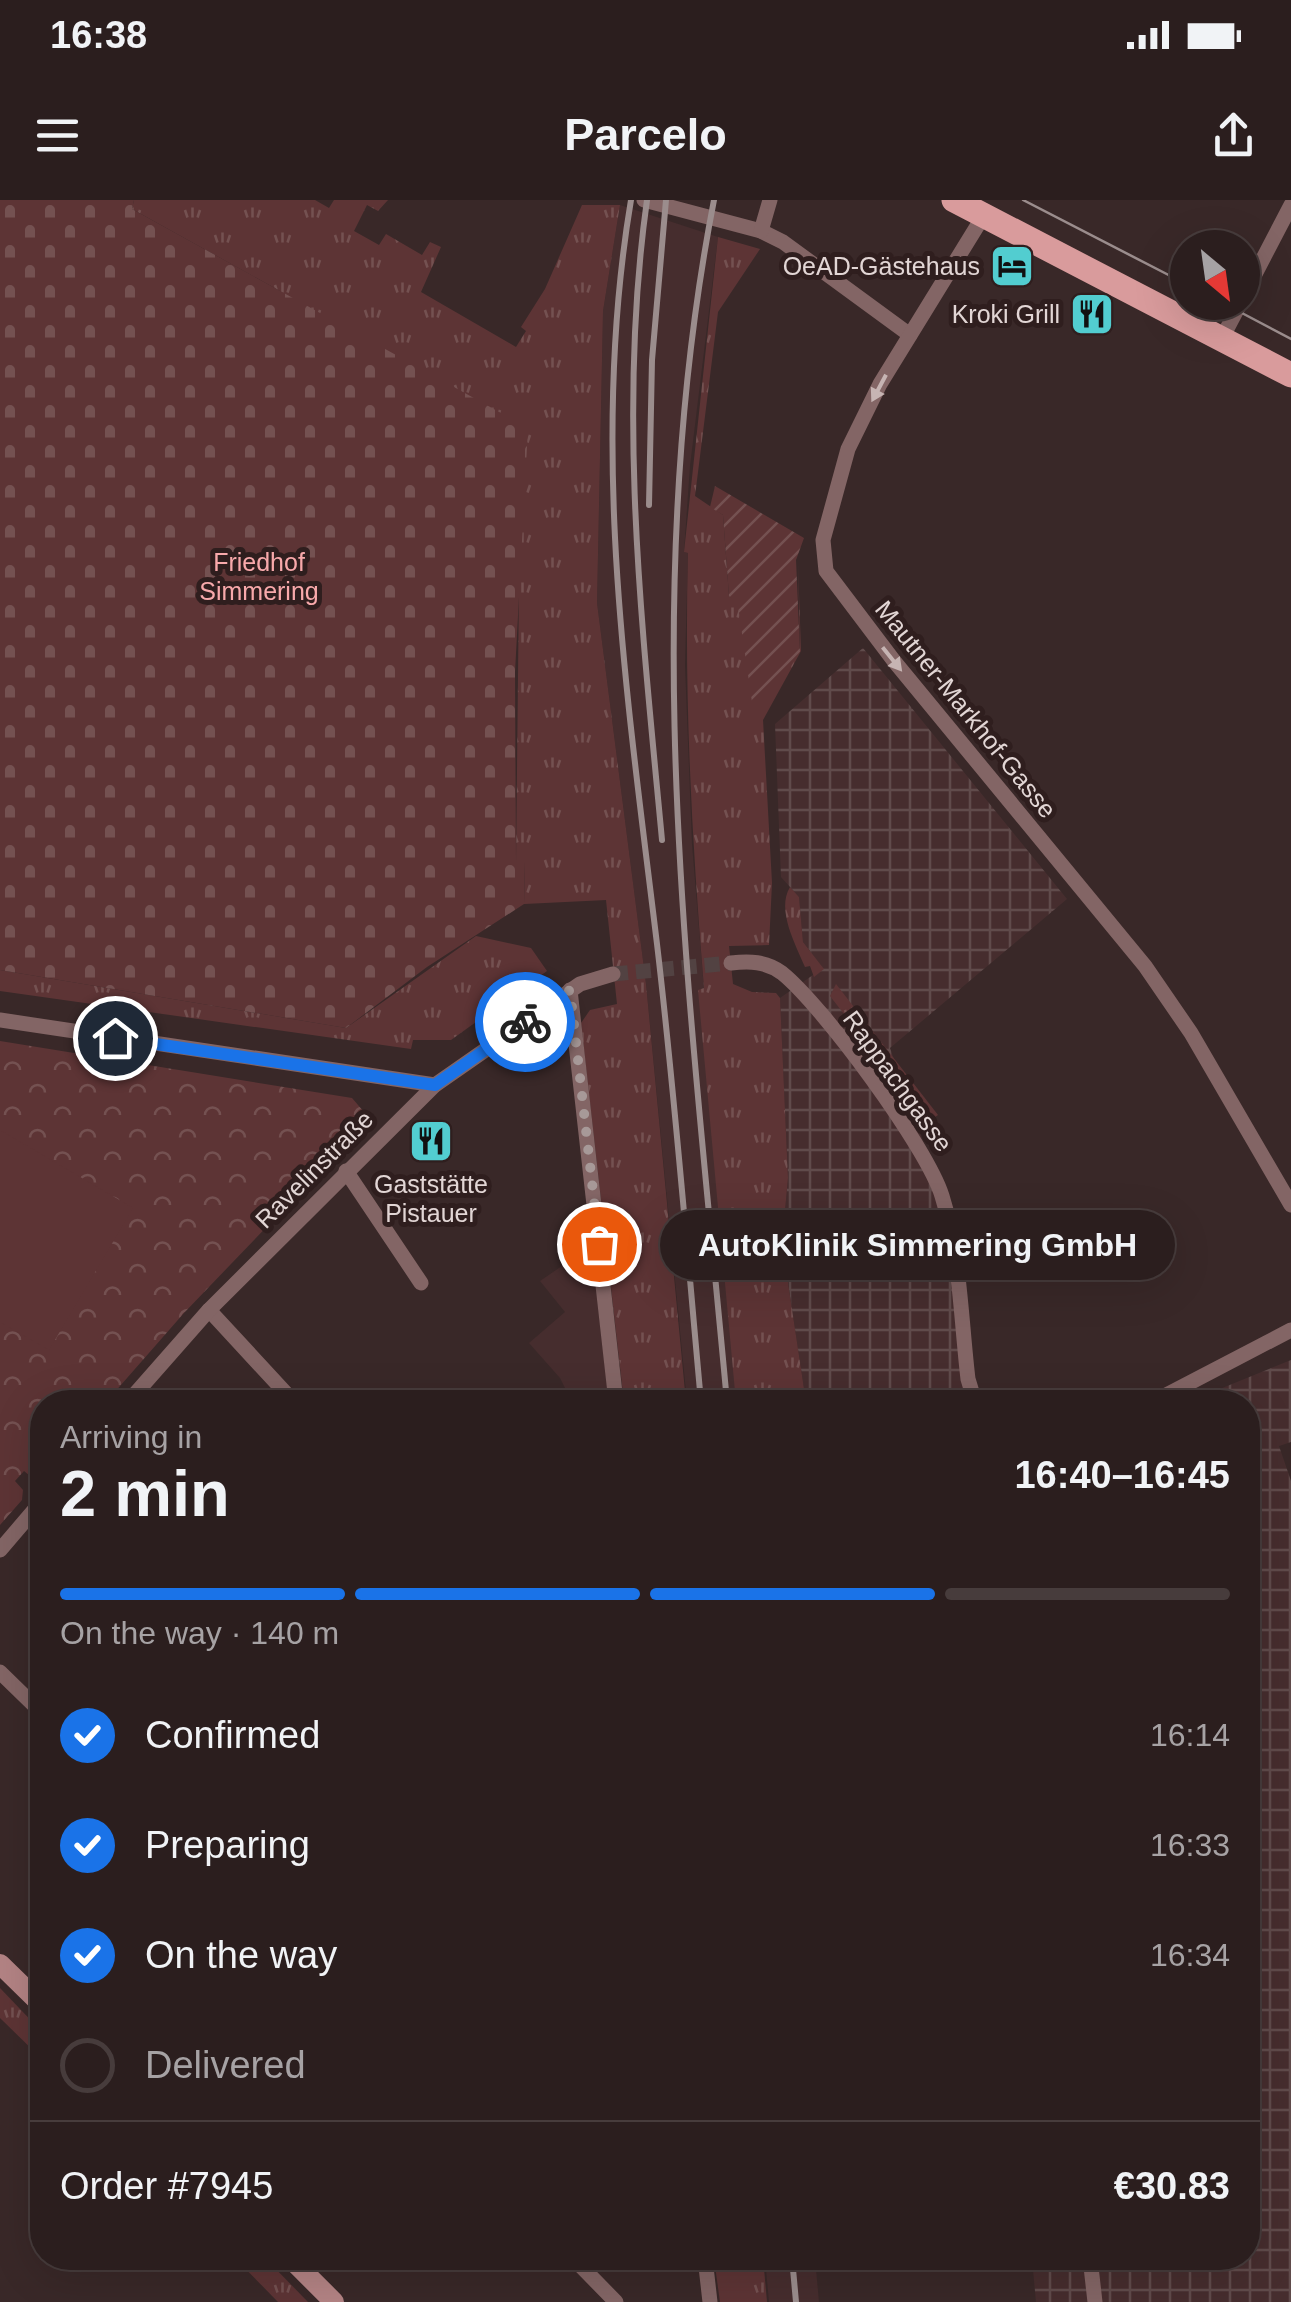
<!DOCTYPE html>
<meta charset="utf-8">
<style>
:root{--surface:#2b1e1e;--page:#372b2b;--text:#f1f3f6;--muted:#a6a2a4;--line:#473c3c;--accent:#1a73e8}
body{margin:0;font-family:Arial,sans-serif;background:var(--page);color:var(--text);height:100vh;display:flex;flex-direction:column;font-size:38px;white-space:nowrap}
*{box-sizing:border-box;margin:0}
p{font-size:32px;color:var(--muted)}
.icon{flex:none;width:55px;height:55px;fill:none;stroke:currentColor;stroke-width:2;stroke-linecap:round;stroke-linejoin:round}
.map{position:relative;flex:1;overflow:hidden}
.details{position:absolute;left:30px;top:1190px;width:1230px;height:880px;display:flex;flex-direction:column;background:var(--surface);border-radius:40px;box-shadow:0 10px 40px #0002,0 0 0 2px var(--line)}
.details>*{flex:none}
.needle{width:65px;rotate:151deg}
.controls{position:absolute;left:1170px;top:30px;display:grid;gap:20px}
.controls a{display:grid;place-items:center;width:90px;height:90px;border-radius:50%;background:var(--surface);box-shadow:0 10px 40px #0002,0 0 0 2px var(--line);font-size:50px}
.pin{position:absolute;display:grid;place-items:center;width:85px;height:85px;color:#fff;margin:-42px;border:5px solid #fff;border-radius:50%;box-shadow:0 2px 10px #0007}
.courier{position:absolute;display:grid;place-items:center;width:100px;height:100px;margin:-50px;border:8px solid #1a73e8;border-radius:50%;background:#fff;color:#222;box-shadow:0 2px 12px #0007}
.bubble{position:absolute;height:70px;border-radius:35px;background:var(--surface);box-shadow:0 10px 40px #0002,0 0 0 2px var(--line);font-size:32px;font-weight:700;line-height:70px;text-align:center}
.headline em{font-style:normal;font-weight:700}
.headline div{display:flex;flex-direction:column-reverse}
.headline{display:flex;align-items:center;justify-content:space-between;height:170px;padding:0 30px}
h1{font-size:65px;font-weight:700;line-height:75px}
.bar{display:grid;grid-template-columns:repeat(4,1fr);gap:15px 10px;align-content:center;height:120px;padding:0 30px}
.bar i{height:12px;border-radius:8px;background:var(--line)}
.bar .active{background:var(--accent)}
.bar p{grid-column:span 4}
.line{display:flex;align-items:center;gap:25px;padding:0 30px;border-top:2px solid var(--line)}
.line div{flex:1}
ol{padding:0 30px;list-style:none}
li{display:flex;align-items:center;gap:30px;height:110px}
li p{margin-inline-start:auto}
li .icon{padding:10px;border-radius:50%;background:var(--accent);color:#fff;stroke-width:4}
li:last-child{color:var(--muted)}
li i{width:55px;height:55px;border:5px solid var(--line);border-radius:50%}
.status{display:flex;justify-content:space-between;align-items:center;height:70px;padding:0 50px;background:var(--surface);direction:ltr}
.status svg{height:28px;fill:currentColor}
header{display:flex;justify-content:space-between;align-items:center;height:130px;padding:0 30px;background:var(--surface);font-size:45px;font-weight:700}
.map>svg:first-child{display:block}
.built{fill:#462d2e}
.industrial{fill:url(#industrial-grid)}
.grass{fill:url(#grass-tufts)}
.cemetery{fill:url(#cemetery-stones)}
.park{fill:url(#park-crowns)}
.garden{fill:url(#garden-furrows)}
.pitch{fill:#5d3435}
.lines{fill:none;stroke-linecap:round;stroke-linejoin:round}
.street-tunnel{stroke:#524242;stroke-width:15;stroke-dasharray:15 8;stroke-linecap:butt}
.street{stroke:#836565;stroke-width:15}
.secondary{stroke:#b38384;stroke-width:20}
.primary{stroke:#d99b9c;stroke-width:25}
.tram{stroke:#9b8d8d;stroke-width:2.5}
.rail{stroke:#9b8d8d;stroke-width:6}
.oneway{fill:#c6b4b3}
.done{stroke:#a79998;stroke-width:10;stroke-dasharray:0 18}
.route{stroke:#1a73e8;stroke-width:12}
.labels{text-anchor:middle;stroke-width:10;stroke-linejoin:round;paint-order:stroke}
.poi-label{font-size:25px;fill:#e2d6d5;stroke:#2f1e1e;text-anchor:end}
.park-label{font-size:25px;fill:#f8a9ab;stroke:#2f1e1e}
.street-label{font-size:25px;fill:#e2d6d5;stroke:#2f1e1e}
</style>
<div class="status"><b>16:38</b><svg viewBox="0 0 49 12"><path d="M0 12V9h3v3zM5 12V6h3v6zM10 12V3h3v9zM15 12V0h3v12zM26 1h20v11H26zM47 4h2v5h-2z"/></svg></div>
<header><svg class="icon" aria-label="menu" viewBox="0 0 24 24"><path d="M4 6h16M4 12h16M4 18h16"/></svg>Parcelo<svg class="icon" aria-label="share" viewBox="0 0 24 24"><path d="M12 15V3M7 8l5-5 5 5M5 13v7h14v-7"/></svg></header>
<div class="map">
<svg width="1291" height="2102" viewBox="0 0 1291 2102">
<defs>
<pattern id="industrial-grid" width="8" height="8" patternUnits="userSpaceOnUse" patternTransform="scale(2.5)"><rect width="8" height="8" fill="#462d2e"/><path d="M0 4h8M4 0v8" fill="none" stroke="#604b4b"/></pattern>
<pattern id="grass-tufts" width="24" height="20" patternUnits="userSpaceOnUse" patternTransform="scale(2.5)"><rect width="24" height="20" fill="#5d3435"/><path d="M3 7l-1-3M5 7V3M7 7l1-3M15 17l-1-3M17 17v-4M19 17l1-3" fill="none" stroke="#745151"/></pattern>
<pattern id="cemetery-stones" width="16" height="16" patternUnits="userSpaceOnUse" patternTransform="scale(2.5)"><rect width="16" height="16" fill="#5d3435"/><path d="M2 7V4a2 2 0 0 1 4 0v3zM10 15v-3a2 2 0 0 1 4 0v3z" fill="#745151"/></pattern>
<pattern id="park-crowns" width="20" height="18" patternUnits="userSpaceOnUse" patternTransform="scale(2.5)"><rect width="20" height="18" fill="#5d3435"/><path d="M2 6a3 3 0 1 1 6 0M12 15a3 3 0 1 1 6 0" fill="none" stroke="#745151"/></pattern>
<pattern id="garden-furrows" width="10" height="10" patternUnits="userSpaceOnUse" patternTransform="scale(2.5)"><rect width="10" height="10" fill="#5d3435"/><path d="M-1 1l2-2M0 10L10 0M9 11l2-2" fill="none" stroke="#745151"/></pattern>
</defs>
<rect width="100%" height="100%" fill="#392828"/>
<g class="built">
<path d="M 620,5 L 718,37 L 690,266 L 684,352 L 688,353 L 685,465 L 692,644 L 704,789 L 699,790 L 739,1202 L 687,1202 L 646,784 L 597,403 L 603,111 Z"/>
<path d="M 591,1046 L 609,1202 L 572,1202 L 560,1178 L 529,1143 L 565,1112 L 540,1081 Z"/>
<path d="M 765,2058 L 815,2058 L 819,2102 L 769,2102 Z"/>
</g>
<g class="industrial">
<path d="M 863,448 L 1067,699 L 890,848 L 943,999 L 975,1202 L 806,1202 L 782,1043 L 788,978 L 780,798 L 823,768 L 803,742 L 799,697 L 781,677 L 775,524 Z"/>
<path d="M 1291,1160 L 1291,1242 L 1279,1246 L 1291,1281 L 1291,2102 L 1036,2102 L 1032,2058 L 1248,2058 L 1248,1202 L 1188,1202 Z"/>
</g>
<g class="grass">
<path d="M 134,0 L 315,0 L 329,8 L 334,0 L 388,0 L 378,11 L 367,5 L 354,31 L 379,45 L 386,34 L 422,55 L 430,42 L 441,47 L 421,92 L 516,147 L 526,131 L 521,127 L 545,89 L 582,5 L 620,5 L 603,111 L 597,403 L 646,784 L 686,1202 L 624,1202 L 581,823 L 590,810 L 617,804 L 606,700 L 524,704 L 525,662 L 516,664 L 519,385 L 280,91 L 132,9 Z"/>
<path d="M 718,37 L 760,49 L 718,112 L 695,296 L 723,315 L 729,396 L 800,452 L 798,365 L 801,451 L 763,520 L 772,683 L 769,745 L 729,746 L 733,784 L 752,792 L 776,793 L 780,798 L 788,978 L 782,1043 L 806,1202 L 736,1202 L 698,790 L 704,788 C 692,643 684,499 688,353 L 684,352 Z"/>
<path d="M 790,687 L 799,697 L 803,742 L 824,769 L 814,777 L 810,766 L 805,767 C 796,745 776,710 790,687 Z"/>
<path d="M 476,736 L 531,748 L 547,771 L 451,840 L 413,840 L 411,849 L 0,791 L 0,770 L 346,828 Z"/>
<path d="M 836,784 L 938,915 L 928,922 L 830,796 Z"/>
<path d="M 0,1788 L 42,1832 L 41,1858 L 0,1818 Z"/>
<path d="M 235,2058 L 265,2058 L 308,2102 L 278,2102 Z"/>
<path d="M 714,2058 L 763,2058 L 767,2102 L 720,2102 Z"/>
</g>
<path class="cemetery" d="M 0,0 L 134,0 L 132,9 L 528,228 L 515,472 L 516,663 L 525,661 L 524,704 L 427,767 L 346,828 L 0,770 Z"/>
<path class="park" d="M 0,841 L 352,898 L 370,919 L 184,1113 L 106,1202 L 42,1202 L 42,1273 L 34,1279 L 24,1271 L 15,1281 L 23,1290 L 22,1300 L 0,1325 Z"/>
<path class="garden" d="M 715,286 L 804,338 L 796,360 L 800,452 L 768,503 L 753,509 L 738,406 L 729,396 L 723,315 L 710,307 Z"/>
<path class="pitch" d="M 0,930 L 133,1008 L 49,1150 L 0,1122 Z"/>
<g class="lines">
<path class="street-tunnel" d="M 613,774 L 731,763"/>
<g class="street">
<path d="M 644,0 L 761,31 L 783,42 L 910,135"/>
<path d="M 984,15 L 880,184 L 848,249 L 823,340 L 826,371 L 894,461 L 1145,766 L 1191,833 L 1291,1005"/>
<path d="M 761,31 L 770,0"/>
<path d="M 1242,99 L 1291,5"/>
<path d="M 1221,140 L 1241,102"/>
<path d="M 731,763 C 749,761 766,761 782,773 C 823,806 927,947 942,996 C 960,1053 961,1120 968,1179 L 975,1202"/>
<path d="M 570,790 L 616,1202"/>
<path d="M 0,820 L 435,885"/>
<path d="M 346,971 L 421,1083"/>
<path d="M 209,1110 L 294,1202"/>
<path d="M 128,1202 L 209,1110 L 435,885 L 580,784 L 613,774"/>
<path d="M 1153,1202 L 1291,1130"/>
<path d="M 0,1350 L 42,1301"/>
<path d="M 0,1472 L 42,1513"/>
<path d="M 573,2058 L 616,2102"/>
<path d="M 705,2058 L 710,2102"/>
<path d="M 1090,2058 L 1095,2102"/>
</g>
<g class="secondary">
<path d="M 0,1764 L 42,1805"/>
<path d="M 290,2058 L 334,2102"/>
</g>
<path class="primary" d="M 954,0 L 1291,175"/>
<g class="tram">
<path d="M 1023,0 L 1188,85"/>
<path d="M 1221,102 L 1291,139"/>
</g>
<g class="rail">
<path d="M 631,0 C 589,249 627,496 657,744 C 675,896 687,1050 701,1202"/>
<path d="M 647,0 C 617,213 642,427 662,640"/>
<path d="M 714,0 C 635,405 690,797 727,1202"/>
<path d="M 649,305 L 652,160 L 666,0"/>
<path d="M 792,2058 L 796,2102"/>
</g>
</g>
<defs><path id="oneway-solid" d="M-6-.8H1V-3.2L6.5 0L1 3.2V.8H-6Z" transform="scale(2.5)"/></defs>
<g class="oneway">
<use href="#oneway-solid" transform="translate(879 188) rotate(118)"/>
<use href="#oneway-solid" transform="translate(892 459) rotate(51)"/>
</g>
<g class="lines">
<path class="done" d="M 525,822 L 570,790 L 599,1044"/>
<path class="route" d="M 115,838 L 435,885 L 525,822"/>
</g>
<defs>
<g id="hotel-square" transform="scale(2.25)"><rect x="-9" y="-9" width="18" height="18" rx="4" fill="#52cdd0" stroke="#2f1e1e"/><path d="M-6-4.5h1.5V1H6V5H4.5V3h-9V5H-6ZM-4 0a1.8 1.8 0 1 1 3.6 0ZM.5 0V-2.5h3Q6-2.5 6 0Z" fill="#111"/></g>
<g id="restaurant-square" transform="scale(2.25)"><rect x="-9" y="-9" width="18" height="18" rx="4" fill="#52cdd0" stroke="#2f1e1e"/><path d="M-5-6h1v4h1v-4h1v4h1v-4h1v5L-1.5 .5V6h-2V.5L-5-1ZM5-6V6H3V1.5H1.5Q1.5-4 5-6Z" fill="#111"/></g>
</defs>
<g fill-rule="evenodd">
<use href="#hotel-square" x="1012" y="66"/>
<use href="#restaurant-square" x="1092" y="114"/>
<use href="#restaurant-square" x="431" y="941"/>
</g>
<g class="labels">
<g class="poi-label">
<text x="980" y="75">OeAD-Gästehaus</text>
<text x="1060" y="123">Kroki Grill</text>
<text x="431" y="993" text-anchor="middle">Gaststätte<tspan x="431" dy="29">Pistauer</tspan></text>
</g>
<g class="park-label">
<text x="259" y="371">Friedhof<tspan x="259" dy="29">Simmering</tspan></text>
</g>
<g class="street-label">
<text transform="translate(966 509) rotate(51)" y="9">Mautner-Markhof-Gasse</text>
<text transform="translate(898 881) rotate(54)" y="9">Rappachgasse</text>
<text transform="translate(314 969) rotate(-45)" y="9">Ravelinstraße</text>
</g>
</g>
</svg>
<div class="controls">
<a><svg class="needle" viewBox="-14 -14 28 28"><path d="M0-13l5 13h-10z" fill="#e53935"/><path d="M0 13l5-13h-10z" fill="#a6a2a4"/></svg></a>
</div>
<div class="pin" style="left:599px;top:1044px;background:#ea580c"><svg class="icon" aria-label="bag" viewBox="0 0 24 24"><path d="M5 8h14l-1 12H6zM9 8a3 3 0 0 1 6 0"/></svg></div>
<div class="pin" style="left:115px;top:838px;background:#1f2937"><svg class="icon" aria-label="home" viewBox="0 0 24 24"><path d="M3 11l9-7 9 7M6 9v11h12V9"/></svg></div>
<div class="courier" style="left:525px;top:822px"><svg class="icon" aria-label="bike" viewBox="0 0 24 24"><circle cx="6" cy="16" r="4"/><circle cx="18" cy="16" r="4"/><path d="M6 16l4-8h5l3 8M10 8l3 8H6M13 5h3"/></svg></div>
<div class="bubble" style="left:660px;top:1010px;width:515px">AutoKlinik Simmering GmbH</div>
<section class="details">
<div class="headline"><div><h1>2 min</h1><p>Arriving in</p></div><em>16:40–16:45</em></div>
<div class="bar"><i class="active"></i><i class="active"></i><i class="active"></i><i></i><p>On the way · 140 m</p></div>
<ol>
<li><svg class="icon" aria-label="check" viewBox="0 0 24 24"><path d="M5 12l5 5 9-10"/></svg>Confirmed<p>16:14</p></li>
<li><svg class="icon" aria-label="check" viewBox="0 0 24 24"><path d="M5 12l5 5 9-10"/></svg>Preparing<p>16:33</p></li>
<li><svg class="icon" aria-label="check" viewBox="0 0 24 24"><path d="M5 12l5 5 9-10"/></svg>On the way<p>16:34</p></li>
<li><i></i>Delivered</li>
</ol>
<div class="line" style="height:130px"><div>Order #7945</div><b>€30.83</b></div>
</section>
</div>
